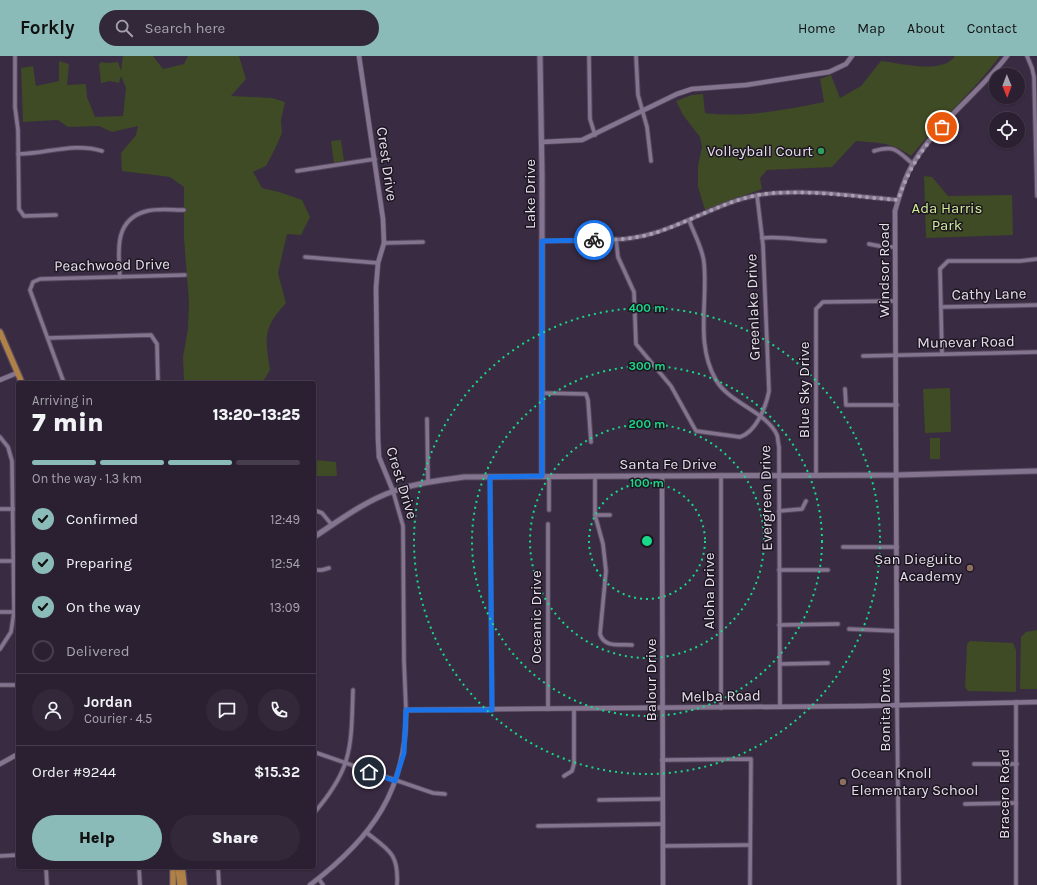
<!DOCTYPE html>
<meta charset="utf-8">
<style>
:root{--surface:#2b2032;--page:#33283a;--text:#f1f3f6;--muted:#a6a3ac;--line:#473e4d;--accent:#8bbbb9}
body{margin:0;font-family:Karla,sans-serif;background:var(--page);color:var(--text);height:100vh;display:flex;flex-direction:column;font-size:15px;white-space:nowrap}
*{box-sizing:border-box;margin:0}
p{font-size:13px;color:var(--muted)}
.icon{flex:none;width:22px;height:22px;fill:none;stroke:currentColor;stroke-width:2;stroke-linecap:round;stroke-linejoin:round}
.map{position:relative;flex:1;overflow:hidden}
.panel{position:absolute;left:16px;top:325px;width:300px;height:488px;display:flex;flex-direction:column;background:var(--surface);border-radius:4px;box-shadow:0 1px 3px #0004,0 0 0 1px var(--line)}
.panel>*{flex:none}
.needle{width:26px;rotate:179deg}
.fabs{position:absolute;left:989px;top:12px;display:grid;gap:8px}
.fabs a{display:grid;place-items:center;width:36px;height:36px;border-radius:50%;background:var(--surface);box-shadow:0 1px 3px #0004,0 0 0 1px var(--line);font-size:20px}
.pin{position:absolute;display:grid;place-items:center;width:34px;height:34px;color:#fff;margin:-17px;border:2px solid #fff;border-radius:50%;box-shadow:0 1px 4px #0007}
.courier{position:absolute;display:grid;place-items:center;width:40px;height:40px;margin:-20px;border:3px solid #1a73e8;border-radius:50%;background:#fff;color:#222;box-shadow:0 1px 5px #0007}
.head em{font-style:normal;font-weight:800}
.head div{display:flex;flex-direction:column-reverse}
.head{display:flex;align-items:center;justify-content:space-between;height:68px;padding:0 16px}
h1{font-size:26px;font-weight:800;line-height:30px}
.bar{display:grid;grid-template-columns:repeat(4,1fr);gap:6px 4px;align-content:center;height:48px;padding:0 16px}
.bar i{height:5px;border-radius:3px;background:var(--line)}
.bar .selected{background:var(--accent)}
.bar p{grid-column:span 4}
.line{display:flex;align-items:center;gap:10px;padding:0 16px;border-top:1px solid var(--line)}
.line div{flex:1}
.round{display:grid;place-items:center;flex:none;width:42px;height:42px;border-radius:21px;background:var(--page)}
ol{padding:0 16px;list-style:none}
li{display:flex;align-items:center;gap:12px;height:44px}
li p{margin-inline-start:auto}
li .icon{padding:4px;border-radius:50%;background:var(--accent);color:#111;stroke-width:4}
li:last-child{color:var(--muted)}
li i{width:22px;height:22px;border:2px solid var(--line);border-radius:50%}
.primary-button{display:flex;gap:8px;margin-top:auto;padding:8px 16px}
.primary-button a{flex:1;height:46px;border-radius:24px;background:var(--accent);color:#111;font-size:16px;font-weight:800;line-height:46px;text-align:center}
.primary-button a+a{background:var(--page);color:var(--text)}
header{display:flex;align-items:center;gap:24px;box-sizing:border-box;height:56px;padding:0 20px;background:var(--accent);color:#111}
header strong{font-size:19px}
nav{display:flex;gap:22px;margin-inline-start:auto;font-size:14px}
.search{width:280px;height:36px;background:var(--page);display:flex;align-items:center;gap:10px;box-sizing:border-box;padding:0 14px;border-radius:22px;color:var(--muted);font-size:15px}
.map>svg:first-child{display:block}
.green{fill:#3e4b24}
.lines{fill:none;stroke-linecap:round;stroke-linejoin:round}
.minor-casing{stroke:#54485c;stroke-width:5.5}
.tertiary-casing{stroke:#54485c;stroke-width:6}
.secondary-casing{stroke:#54485c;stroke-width:7}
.primary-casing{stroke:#54485c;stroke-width:8}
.minor{stroke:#84748f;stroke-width:3.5}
.tertiary{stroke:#84748f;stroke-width:4.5}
.secondary{stroke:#84748f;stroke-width:5}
.primary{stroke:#af8149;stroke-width:5.5}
.done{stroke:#aa9fb1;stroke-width:4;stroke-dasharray:0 7.2}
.route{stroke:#1a73e8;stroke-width:5}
.ring{fill:none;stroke:#18d989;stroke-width:2;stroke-dasharray:2 4}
.leisure-dot{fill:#2e9e5b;stroke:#1d1721;stroke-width:1.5}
.education-dot{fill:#8d6e63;stroke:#1d1721;stroke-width:1.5}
.labels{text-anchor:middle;stroke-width:3;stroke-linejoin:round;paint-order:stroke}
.poi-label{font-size:15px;fill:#e7deed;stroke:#1d1721;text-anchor:end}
.street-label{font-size:15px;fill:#e7deed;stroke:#1d1721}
.park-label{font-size:15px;fill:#d0ec96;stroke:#1d1721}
.centre{fill:#18d989;stroke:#1d1721;stroke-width:2}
.ring-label{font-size:12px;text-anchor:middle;font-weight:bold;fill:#18d989;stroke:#1d1721;stroke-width:3;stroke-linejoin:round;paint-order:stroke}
</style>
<header>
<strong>Forkly</strong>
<div class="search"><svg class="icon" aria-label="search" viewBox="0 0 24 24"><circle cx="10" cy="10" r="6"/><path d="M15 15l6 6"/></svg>Search here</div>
<nav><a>Home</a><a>Map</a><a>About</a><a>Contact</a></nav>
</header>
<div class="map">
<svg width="1037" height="829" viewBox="0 0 1037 829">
<rect width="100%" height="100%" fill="#392b42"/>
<g class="green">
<path d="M 123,0 L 153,0 L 163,13 L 184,8 L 188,0 L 239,0 L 246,23 L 231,40 L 272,42 L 285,46 L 281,64 L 282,77 L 275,93 L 266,110 L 253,116 L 262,132 L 279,136 L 302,144 L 310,161 L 301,179 L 287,178 L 278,217 L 286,247 C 263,272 265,281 270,314 L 262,327 L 184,327 L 183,301 L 188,273 L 189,246 L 184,183 L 184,131 L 170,121 L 122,115 L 121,97 L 136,79 L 138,70 L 112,76 L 99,70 L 68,71 L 58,64 L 23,66 L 21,12 L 33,10 L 36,30 L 59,25 L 59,5 L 69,8 L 67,29 L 86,28 L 87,41 L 95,61 L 123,60 L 126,32 L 121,20 L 119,27 L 110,25 L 101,27 L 99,9 L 101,6 L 109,7 L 118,6 L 121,15 Z"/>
<path d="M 955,0 L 1000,0 C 973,36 939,65 911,100 C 892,86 880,87 856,85 L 832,111 L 767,114 L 760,122 L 762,133 L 705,154 L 698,131 L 698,110 L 702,91 L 700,81 L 683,59 L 676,45 L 692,39 L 703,38 L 705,57 C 743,62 786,54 824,46 L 820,23 L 831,19 L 840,42 L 861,30 L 881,5 C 900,7 943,19 955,0 Z"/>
<path d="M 341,84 L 344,105 L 334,107 L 331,85 Z"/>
<path d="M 924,120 L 932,121 L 948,140 L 1012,139 L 1013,179 L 926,182 Z"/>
<path d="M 950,332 L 951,376 L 925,377 L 923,333 Z"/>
<rect x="930" y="382" width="10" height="21"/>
<path d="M 314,404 L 336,406 L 337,420 L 314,420 Z"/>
<path d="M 1037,574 L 1037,633 L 1020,633 L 1021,581 L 1026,576 Z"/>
<path d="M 970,585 L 1013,587 L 1016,594 L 1016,636 L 968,635 L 965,631 L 967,588 Z"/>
</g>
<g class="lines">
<g class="minor-casing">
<g id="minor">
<path d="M 15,0 L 15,51 L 18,74 L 19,153 L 24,160 L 56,159"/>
<path d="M 589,0 L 590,63 L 595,79"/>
<path d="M 636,0 L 638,39 L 647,71 L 651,105"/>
<path d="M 1027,0 L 1032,12 L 1034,21 L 1037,140"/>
<path d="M 874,95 C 896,89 896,94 913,108"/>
<path d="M 18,98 C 46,98 74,86 102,95"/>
<path d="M 297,115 L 375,103"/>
<path d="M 689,164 C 694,178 703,193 704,207 C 708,246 695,288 716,324 C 729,347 767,356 777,379 C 778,382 778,387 779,391 L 780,651"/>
<path d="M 762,182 C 784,180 804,185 825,185"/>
<path d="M 616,183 L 618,201 L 634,236 L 636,288 L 671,330 L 696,375 L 740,381 C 756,376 766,351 769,335 L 763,189 L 757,139"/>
<path d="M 542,185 C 578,184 618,188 654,177 C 689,167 722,145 759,139 C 803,132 854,140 898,144"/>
<path d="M 384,187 L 423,186"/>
<path d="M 869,188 L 884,191 L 894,191"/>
<path d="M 305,201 L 378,207"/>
<path d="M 120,221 C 118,195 114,163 147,155 C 158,152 173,154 184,154"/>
<path d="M 941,251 L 1037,249"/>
<path d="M 48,282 L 151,279 L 157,288 L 158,327"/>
<path d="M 942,298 L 940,213 L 948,205 L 1020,205 L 1037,203"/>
<path d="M 863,300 L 1037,296"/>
<path d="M 64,327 L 30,234 L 33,226 L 40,223 L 185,219"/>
<path d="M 845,333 L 846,349 L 897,349"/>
<path d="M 542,337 L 586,338 L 588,344 L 591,386"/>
<path d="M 427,363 L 428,426"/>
<path d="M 0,381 L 8,391 L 12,405 L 14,556 L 11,576 L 0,593"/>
<path d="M 816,419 L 816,253 L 823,246 L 895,245"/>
<path d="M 549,420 L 549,454"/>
<path d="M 595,420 L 595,459 L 603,488 L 606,515 L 600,578 C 604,592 620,588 632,589"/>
<path d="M 490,421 L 492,653"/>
<path d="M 393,435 L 403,470 L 404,605 L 406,654"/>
<path d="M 0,453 L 18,453"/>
<path d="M 314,454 L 322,457 L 332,469"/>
<path d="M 779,455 L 802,453 L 806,445"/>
<path d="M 595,459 L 610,459"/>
<path d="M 843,491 L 897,491"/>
<path d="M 0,505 L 18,505"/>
<path d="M 314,514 L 322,514 L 329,512"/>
<path d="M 779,514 L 828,514"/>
<path d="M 0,556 L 18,556"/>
<path d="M 779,569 L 838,568"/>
<path d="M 849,573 L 897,575"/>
<path d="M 780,608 L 828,607"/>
<path d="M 0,629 L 18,629"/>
<path d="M 897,649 L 899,829"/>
<path d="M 721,652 L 721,419"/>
<path d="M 548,653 L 548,468"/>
<path d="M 314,696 L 433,737 L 445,738"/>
<path d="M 662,704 L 751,703 L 750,829"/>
<path d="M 974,708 L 1017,708"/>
<path d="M 564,720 L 572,715 L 574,708 L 574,653"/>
<path d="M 599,744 L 662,743"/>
<path d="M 965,748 L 1016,747"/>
<path d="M 314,757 C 353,712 351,691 353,634"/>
<path d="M 538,770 L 662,768"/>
<path d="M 367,777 C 389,794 399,798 397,829"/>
<path d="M 663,790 L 750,789"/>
<path d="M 0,800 L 18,799"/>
<path d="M 46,811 L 47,829"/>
<path d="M 139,811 L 140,829"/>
<path d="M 218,811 L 219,829"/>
<path d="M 319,823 L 323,829"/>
<path d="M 1016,829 L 1016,646"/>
</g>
</g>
<g class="tertiary-casing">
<g id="tertiary">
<path d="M 359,0 L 383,163 L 384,187 L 378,207 L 376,232 L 378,383 L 379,401 L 393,435"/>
<path d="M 542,86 L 582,84 L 677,38 L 692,33 L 746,29 L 829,16 L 846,8 L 852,0"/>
<path d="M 0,324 L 17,317"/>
<path d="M 662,420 L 663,829"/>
<path d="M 897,649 L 895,155 C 900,138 905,120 914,106 C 938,66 979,37 1007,0"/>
<path d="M 0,708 L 18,698"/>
<path d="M 310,829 C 372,782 407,734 406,654 L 863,650 L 1037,646"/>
</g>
</g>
<g class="secondary-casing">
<g id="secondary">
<path d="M 540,0 L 542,118 L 542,420"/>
<path d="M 314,481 C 340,464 365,445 394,435 C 417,427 441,424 464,421 L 898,419 L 1037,415"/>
</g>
</g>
<g class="primary-casing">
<g id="primary">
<path d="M 0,276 L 22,327"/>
<path d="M 173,811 L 173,829"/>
<path d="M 178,811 L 180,829"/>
<path d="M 182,811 L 184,829"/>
</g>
</g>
<use href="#minor" class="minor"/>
<use href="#tertiary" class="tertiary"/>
<use href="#secondary" class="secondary"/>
<use href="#primary" class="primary"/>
</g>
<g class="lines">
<path class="done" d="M 594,184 C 614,184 635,183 655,177 C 689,166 722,146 758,139 C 799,132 856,141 898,144 C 909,113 920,95 942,71"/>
<path class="route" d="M 369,716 L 395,725 L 404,697 L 406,654 L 492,654 L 490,421 L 542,420 L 542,185 L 594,184"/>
</g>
<g class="ring">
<circle cx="647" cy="485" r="58"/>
<circle cx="647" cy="485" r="117"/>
<circle cx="647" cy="485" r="175"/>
<circle cx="647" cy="485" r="233"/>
</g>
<circle class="leisure-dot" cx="821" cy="95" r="4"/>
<g class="education-dot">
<circle cx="970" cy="512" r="4"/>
<circle cx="843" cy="726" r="4"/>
</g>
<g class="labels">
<g class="poi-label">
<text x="813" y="100">Volleyball Court</text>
<text x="962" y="508">San Dieguito<tspan x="962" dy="17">Academy</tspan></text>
<text x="851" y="722" text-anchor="start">Ocean Knoll<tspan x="851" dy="17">Elementary School</tspan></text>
</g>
<g class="street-label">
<text transform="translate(387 108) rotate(82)" y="5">Crest Drive</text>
<text transform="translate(530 138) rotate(-90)" y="5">Lake Drive</text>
<text transform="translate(112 209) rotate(-1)" y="5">Peachwood Drive</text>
<text transform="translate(884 214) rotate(-90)" y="5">Windsor Road</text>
<text transform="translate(989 238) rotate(-1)" y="5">Cathy Lane</text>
<text transform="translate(753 251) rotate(-92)" y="5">Greenlake Drive</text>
<text transform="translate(966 286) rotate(-1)" y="5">Munevar Road</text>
<text transform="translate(804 334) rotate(-90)" y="5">Blue Sky Drive</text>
<text x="668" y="413">Santa Fe Drive</text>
<text transform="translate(402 427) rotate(73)" y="5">Crest Drive</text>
<text transform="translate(766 442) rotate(-91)" y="5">Evergreen Drive</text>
<text transform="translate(709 535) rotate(-90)" y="5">Aloha Drive</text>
<text transform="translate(536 561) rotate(-90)" y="5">Oceanic Drive</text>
<text transform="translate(651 624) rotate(-90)" y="5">Balour Drive</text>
<text transform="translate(721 640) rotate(-1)" y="5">Melba Road</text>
<text transform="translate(885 654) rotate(-90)" y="5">Bonita Drive</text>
<text transform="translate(1004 738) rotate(-90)" y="5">Bracero Road</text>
</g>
<g class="park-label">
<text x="947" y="157">Ada Harris<tspan x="947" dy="17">Park</tspan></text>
</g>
</g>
<circle cx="647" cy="485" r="6" class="centre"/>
<g class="ring-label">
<text x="647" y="256">400 m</text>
<text x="647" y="314">300 m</text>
<text x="647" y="372">200 m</text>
<text x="647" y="431">100 m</text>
</g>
</svg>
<div class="fabs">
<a><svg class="needle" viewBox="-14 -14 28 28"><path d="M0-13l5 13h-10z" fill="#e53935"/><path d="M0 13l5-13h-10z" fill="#a6a3ac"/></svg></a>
<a><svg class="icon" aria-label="locate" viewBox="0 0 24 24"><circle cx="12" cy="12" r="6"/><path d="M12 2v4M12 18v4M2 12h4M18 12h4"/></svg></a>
</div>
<div class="pin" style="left:942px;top:71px;background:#ea580c"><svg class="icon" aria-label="bag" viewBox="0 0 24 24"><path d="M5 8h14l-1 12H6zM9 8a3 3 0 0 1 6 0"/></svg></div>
<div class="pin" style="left:369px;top:716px;background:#1f2937"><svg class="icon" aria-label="home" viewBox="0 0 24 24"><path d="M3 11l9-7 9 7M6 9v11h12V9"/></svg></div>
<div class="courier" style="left:594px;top:184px"><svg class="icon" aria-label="bike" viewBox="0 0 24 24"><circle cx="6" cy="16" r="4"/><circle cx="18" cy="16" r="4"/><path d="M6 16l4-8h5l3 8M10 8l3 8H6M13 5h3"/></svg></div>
<section class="panel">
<div class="head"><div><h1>7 min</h1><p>Arriving in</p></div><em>13:20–13:25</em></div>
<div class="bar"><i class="selected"></i><i class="selected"></i><i class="selected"></i><i></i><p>On the way · 1.3 km</p></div>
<ol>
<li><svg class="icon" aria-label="check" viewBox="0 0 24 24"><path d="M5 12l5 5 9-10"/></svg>Confirmed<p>12:49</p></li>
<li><svg class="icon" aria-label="check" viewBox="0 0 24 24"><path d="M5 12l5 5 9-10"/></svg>Preparing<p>12:54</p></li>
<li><svg class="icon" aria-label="check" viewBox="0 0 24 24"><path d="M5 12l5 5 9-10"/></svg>On the way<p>13:09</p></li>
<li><i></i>Delivered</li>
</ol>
<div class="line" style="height:72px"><a class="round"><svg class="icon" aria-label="person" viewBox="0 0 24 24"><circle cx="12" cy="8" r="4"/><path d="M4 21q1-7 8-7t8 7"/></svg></a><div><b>Jordan</b><p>Courier · 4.5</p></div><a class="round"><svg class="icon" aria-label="chat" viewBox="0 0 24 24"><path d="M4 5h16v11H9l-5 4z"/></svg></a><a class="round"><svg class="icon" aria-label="phone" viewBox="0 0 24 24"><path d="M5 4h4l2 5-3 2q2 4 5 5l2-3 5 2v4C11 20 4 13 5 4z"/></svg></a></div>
<div class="line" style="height:52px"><div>Order #9244</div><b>$15.32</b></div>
<div class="primary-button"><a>Help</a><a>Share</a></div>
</section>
</div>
